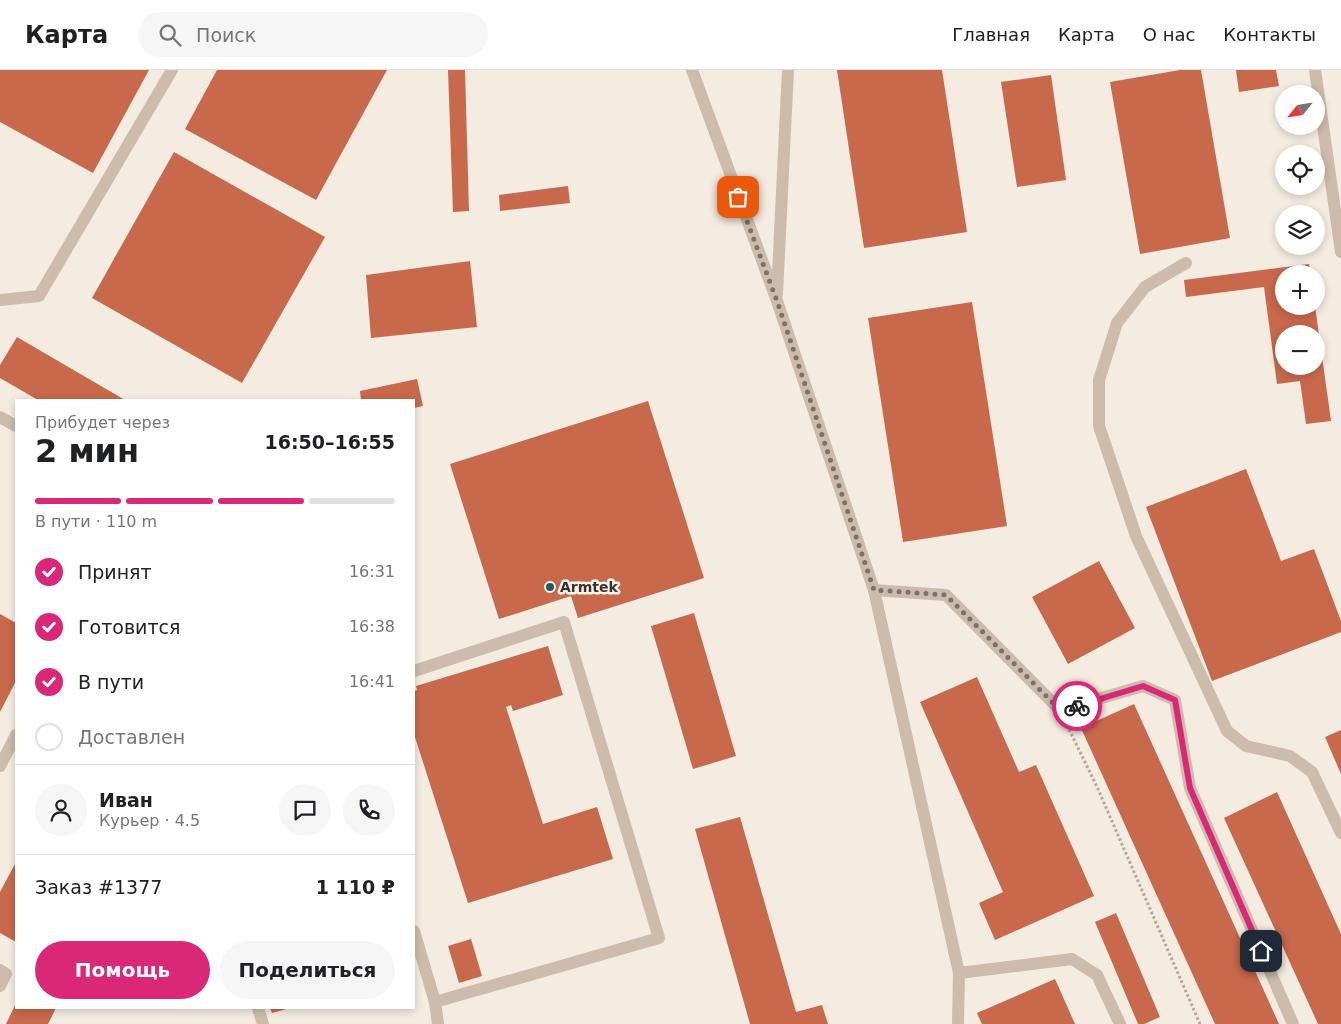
<!DOCTYPE html>
<html lang="ru">
<meta charset="utf-8">
<style>
:root{--surface:#fff;--page:#f6f6f6;--text:#202124;--muted:#757577;--line:#e0e0e0;--accent:#db2777}
body{margin:0;font-family:"DejaVu Sans",sans-serif;background:var(--page);color:var(--text);height:100vh;display:flex;flex-direction:column;font-size:19px;white-space:nowrap}
*{box-sizing:border-box;margin:0}
p{font-size:16px;color:var(--muted)}
.icon{flex:none;width:28px;height:28px;fill:none;stroke:currentColor;stroke-width:2;stroke-linecap:round;stroke-linejoin:round}
.map{position:relative;flex:1;overflow:hidden}
.drawer{position:absolute;left:15px;top:329px;width:400px;height:610px;display:flex;flex-direction:column;background:var(--surface);border-radius:0px;box-shadow:0 2px 8px #0003}
.drawer>*{flex:none}
.needle{width:32px;rotate:240deg}
.tools{position:absolute;left:1275px;top:15px;display:grid;gap:10px}
.tools a{display:grid;place-items:center;width:50px;height:50px;border-radius:50%;background:var(--surface);box-shadow:0 2px 8px #0003;font-size:25px}
.pin{position:absolute;display:grid;place-items:center;width:42px;height:42px;color:#fff;margin:-21px;border-radius:10px;box-shadow:0 2px 8px #0006}
.courier{position:absolute;display:grid;place-items:center;width:50px;height:50px;margin:-25px;border:4px solid #db2777;border-radius:50%;background:#fff;color:#222;box-shadow:0 1px 6px #0007}
.summary em{font-style:normal;font-weight:700}
.summary div{display:flex;flex-direction:column-reverse}
.summary{display:flex;align-items:center;justify-content:space-between;height:85px;padding:0 20px}
h1{font-size:32px;font-weight:700;line-height:38px}
.bar{display:grid;grid-template-columns:repeat(4,1fr);gap:8px 5px;align-content:center;height:60px;padding:0 20px}
.bar i{height:6px;border-radius:4px;background:var(--line)}
.bar .current{background:var(--accent)}
.bar p{grid-column:span 4}
.line{display:flex;align-items:center;gap:12px;padding:0 20px;border-top:1px solid var(--line)}
.line div{flex:1}
.round{display:grid;place-items:center;flex:none;width:52px;height:52px;border-radius:26px;background:var(--page)}
ol{padding:0 20px;list-style:none}
li{display:flex;align-items:center;gap:15px;height:55px}
li p{margin-inline-start:auto}
li .icon{padding:5px;border-radius:50%;background:var(--accent);color:#fff;stroke-width:4}
li:last-child{color:var(--muted)}
li i{width:28px;height:28px;border:2px solid var(--line);border-radius:50%}
.cta{display:flex;gap:10px;margin-top:auto;padding:10px 20px}
.cta a{flex:1;height:58px;border-radius:30px;background:var(--accent);color:#fff;font-size:20px;font-weight:700;line-height:58px;text-align:center}
.cta a+a{background:var(--page);color:var(--text)}
header{display:flex;align-items:center;gap:30px;box-sizing:border-box;height:70px;padding:0 25px;background:var(--surface);border-bottom:1px solid var(--line)}
header strong{font-size:24px}
nav{display:flex;gap:28px;margin-inline-start:auto;font-size:18px}
.search{width:350px;height:45px;background:var(--page);display:flex;align-items:center;gap:12px;box-sizing:border-box;padding:0 18px;border-radius:28px;color:var(--muted);font-size:19px}
.map>svg:first-child{display:block}
.building{fill:#c8694b;fill-rule:evenodd}
.lines{fill:none;stroke-linecap:round;stroke-linejoin:round}
.path{stroke:#b9a596;stroke-width:3;stroke-dasharray:2.5 2.5;stroke-linecap:butt}
.minor{stroke:#cdbbac;stroke-width:12}
.done{stroke:#7c716b;stroke-width:5;stroke-dasharray:0 9}
.route{stroke:#db2777;stroke-width:6}
.poi-dot{fill:#1f5a5e;stroke:#fbf5ee;stroke-width:2}
.labels{text-anchor:middle;stroke-width:5;stroke-linejoin:round;paint-order:stroke}
.poi-label{font-size:14px;font-weight:bold;fill:#3b302b;stroke:#fbf5ee;text-anchor:start}
</style>
<header>
<strong>Карта</strong>
<div class="search"><svg class="icon" aria-label="search" viewBox="0 0 24 24"><circle cx="10" cy="10" r="6"/><path d="M15 15l6 6"/></svg>Поиск</div>
<nav><a>Главная</a><a>Карта</a><a>О нас</a><a>Контакты</a></nav>
</header>
<div class="map">
<svg width="1341" height="954" viewBox="0 0 1341 954">
<rect width="100%" height="100%" fill="#f4ebe1"/>
<g class="building">
<path d="M 0,0 L 149,0 L 93,103 L 0,52 Z"/>
<path d="M 217,0 L 387,0 L 316,130 L 185,59 Z"/>
<path d="M 448,0 L 465,0 L 469,141 L 453,142 Z"/>
<path d="M 837,0 L 942,0 L 967,162 L 864,178 Z"/>
<path d="M 1180,0 L 1201,0 L 1230,168 L 1140,184 L 1110,12 Z"/>
<path d="M 1236,0 L 1276,0 L 1279,16 L 1239,22 Z"/>
<path d="M 1051,5 L 1066,110 L 1017,117 L 1001,12 Z"/>
<path d="M 174,82 L 325,167 L 242,313 L 92,228 Z"/>
<path d="M 568,116 L 570,133 L 500,141 L 499,125 Z"/>
<path d="M 470,191 L 477,257 L 371,268 L 366,205 Z"/>
<path d="M 1309,194 L 1311,204 L 1284,204 L 1284,236 L 1315,236 L 1331,351 L 1306,354 L 1300,311 L 1277,314 L 1264,217 L 1186,227 L 1184,210 ZM 1284,264 L 1316,264 L 1316,296 L 1284,296 Z"/>
<path d="M 972,232 L 1007,456 L 903,472 L 868,248 Z"/>
<path d="M 17,267 L 125,330 L 38,330 L 0,308 L 0,295 Z"/>
<path d="M 417,309 L 423,336 L 414,338 L 414,330 L 361,330 L 360,321 Z"/>
<path d="M 648,331 L 704,508 L 578,548 L 571,526 L 499,549 L 450,394 Z"/>
<path d="M 1246,399 L 1281,491 L 1314,479 L 1341,551 L 1341,562 L 1212,611 L 1146,437 Z"/>
<path d="M 1099,491 L 1135,558 L 1068,594 L 1032,527 Z"/>
<path d="M 694,543 L 736,686 L 693,699 L 651,556 Z"/>
<path d="M 0,544 L 16,553 L 16,611 L 0,642 Z"/>
<path d="M 548,576 L 563,625 L 513,641 L 511,635 L 506,637 L 543,754 L 597,737 L 613,789 L 468,833 L 414,664 L 414,621 L 417,620 L 416,616 Z"/>
<path d="M 977,607 L 1019,702 L 1036,695 L 1094,826 L 995,870 L 979,833 L 1003,822 L 920,632 Z"/>
<path d="M 1134,634 L 1279,954 L 1215,954 L 1081,658 Z"/>
<path d="M 1341,660 L 1341,704 L 1325,667 Z"/>
<path d="M 1277,722 L 1341,864 L 1341,954 L 1318,954 L 1224,748 Z"/>
<path d="M 740,747 L 796,942 L 822,935 L 828,954 L 750,954 L 695,759 Z"/>
<path d="M 16,792 L 16,872 L 0,863 L 0,822 Z"/>
<path d="M 1116,843 L 1160,947 L 1144,954 L 1138,954 L 1095,852 Z"/>
<path d="M 471,869 L 482,906 L 459,913 L 448,876 Z"/>
<path d="M 1055,909 L 1075,954 L 982,954 L 977,943 Z"/>
<path d="M 16,933 L 16,938 L 56,938 L 48,954 L 6,954 Z"/>
<path d="M 270,938 L 290,938 L 272,943 Z"/>
</g>
<g class="lines">
<path class="path" d="M 1067,655 L 1098,719 L 1200,954"/>
<g class="minor">
<path d="M 692,0 L 777,231 L 874,520 L 959,903 L 958,954"/>
<path d="M 1315,0 L 1341,182"/>
<path d="M 1186,193 L 1145,217 L 1117,253 L 1099,310 L 1099,356 L 1136,466 L 1227,661 L 1246,676 L 1290,686 L 1312,702 L 1341,763"/>
<path d="M 777,224 L 788,0"/>
<path d="M 0,230 L 39,226 L 172,0"/>
<path d="M 0,347 L 16,356"/>
<path d="M 874,520 L 946,525 L 1060,640 L 1143,616 L 1175,630 L 1190,718 L 1293,954"/>
<path d="M 414,601 L 564,552 L 659,868 L 435,932"/>
<path d="M 0,696 L 16,665"/>
<path d="M 414,861 L 435,932 L 438,954"/>
<path d="M 0,900 L 6,904 L 0,916"/>
<path d="M 959,903 L 1072,889 L 1097,905 L 1120,954"/>
<path d="M 258,938 L 263,954"/>
</g>
</g>
<g class="lines">
<path class="done" d="M 738,127 L 777,231 L 874,520 L 946,525 L 1060,640 L 1077,636"/>
<path class="route" d="M 1077,636 L 1143,616 L 1175,630 L 1190,718 L 1261,881"/>
</g>
<circle class="poi-dot" cx="550" cy="517" r="5"/>
<g class="labels">
<g class="poi-label">
<text x="560" y="522">Armtek</text>
</g>
</g>
</svg>
<div class="tools">
<a><svg class="needle" viewBox="-14 -14 28 28"><path d="M0-13l5 13h-10z" fill="#e53935"/><path d="M0 13l5-13h-10z" fill="#757577"/></svg></a>
<a><svg class="icon" aria-label="locate" viewBox="0 0 24 24"><circle cx="12" cy="12" r="6"/><path d="M12 2v4M12 18v4M2 12h4M18 12h4"/></svg></a>
<a><svg class="icon" aria-label="layers" viewBox="0 0 24 24"><path d="M12 4l9 5-9 5-9-5zM3 14l9 5 9-5"/></svg></a>
<a>+</a>
<a>−</a>
</div>
<div class="pin" style="left:738px;top:127px;background:#ea580c"><svg class="icon" aria-label="bag" viewBox="0 0 24 24"><path d="M5 8h14l-1 12H6zM9 8a3 3 0 0 1 6 0"/></svg></div>
<div class="pin" style="left:1261px;top:881px;background:#1f2937"><svg class="icon" aria-label="home" viewBox="0 0 24 24"><path d="M3 11l9-7 9 7M6 9v11h12V9"/></svg></div>
<div class="courier" style="left:1077px;top:636px"><svg class="icon" aria-label="bike" viewBox="0 0 24 24"><circle cx="6" cy="16" r="4"/><circle cx="18" cy="16" r="4"/><path d="M6 16l4-8h5l3 8M10 8l3 8H6M13 5h3"/></svg></div>
<section class="drawer">
<div class="summary"><div><h1>2 мин</h1><p>Прибудет через</p></div><em>16:50–16:55</em></div>
<div class="bar"><i class="current"></i><i class="current"></i><i class="current"></i><i></i><p>В пути · 110 m</p></div>
<ol>
<li><svg class="icon" aria-label="check" viewBox="0 0 24 24"><path d="M5 12l5 5 9-10"/></svg>Принят<p>16:31</p></li>
<li><svg class="icon" aria-label="check" viewBox="0 0 24 24"><path d="M5 12l5 5 9-10"/></svg>Готовится<p>16:38</p></li>
<li><svg class="icon" aria-label="check" viewBox="0 0 24 24"><path d="M5 12l5 5 9-10"/></svg>В пути<p>16:41</p></li>
<li><i></i>Доставлен</li>
</ol>
<div class="line" style="height:90px"><a class="round"><svg class="icon" aria-label="person" viewBox="0 0 24 24"><circle cx="12" cy="8" r="4"/><path d="M4 21q1-7 8-7t8 7"/></svg></a><div><b>Иван</b><p>Курьер · 4.5</p></div><a class="round"><svg class="icon" aria-label="chat" viewBox="0 0 24 24"><path d="M4 5h16v11H9l-5 4z"/></svg></a><a class="round"><svg class="icon" aria-label="phone" viewBox="0 0 24 24"><path d="M5 4h4l2 5-3 2q2 4 5 5l2-3 5 2v4C11 20 4 13 5 4z"/></svg></a></div>
<div class="line" style="height:65px"><div>Заказ #1377</div><b>1 110 ₽</b></div>
<div class="cta"><a>Помощь</a><a>Поделиться</a></div>
</section>
</div>
